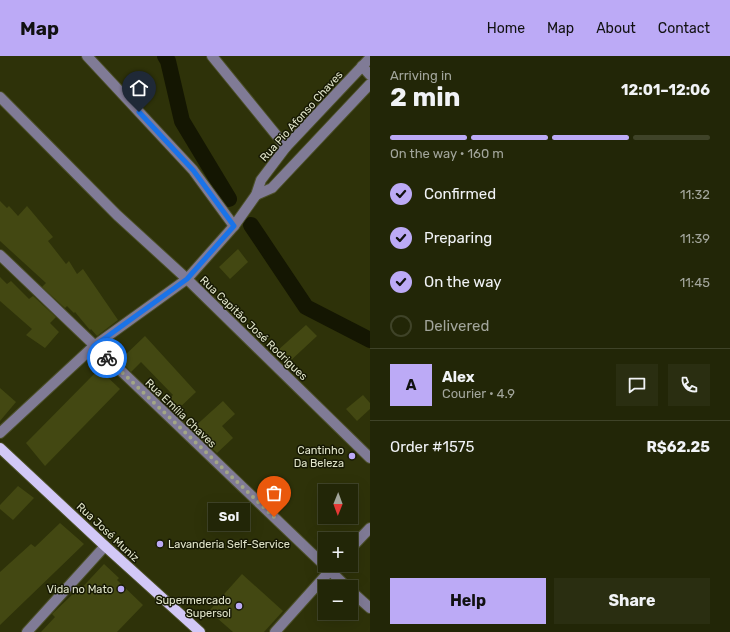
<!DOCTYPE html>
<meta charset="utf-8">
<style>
:root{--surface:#222607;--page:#2a2e11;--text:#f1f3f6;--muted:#a2a59b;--line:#3f4328;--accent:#bcaaf6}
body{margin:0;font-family:Rubik,sans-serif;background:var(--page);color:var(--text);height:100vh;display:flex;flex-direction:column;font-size:15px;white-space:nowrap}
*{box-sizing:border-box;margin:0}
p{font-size:13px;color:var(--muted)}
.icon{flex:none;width:22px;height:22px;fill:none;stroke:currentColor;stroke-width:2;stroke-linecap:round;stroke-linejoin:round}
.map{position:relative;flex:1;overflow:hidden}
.sheet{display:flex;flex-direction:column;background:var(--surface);width:360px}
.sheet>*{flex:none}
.needle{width:26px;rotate:181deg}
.fabs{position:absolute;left:318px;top:428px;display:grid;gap:8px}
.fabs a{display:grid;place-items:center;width:40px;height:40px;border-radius:0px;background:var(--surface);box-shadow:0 4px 16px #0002,0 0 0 1px var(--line);font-size:20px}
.pin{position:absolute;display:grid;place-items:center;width:34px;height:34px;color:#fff;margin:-41px -17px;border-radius:50% 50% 50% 0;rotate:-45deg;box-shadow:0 0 4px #0007}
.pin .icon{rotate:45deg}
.courier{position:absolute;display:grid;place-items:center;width:40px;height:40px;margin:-20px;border:3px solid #1a73e8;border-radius:50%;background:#fff;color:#222;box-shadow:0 1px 5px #0007}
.bubble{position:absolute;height:28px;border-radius:0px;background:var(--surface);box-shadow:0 4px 16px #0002,0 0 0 1px var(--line);font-size:13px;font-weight:700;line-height:28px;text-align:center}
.head em{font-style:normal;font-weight:700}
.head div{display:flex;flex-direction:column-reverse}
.head{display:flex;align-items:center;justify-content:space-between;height:68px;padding:0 20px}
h1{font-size:26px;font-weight:700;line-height:30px}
.bar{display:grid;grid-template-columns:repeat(4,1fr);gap:6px 4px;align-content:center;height:48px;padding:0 20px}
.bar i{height:5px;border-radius:3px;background:var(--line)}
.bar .selected{background:var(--accent)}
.bar p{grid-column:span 4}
.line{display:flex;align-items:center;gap:10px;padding:0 20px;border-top:1px solid var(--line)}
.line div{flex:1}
.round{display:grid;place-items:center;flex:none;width:42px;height:42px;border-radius:0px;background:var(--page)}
ol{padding:0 20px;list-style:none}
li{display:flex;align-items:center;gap:12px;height:44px}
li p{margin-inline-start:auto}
li .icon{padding:4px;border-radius:50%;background:var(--accent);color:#111;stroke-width:4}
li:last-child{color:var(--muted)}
li i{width:22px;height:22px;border:2px solid var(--line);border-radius:50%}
.cta{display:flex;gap:8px;margin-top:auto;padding:8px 20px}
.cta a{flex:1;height:46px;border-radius:0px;background:var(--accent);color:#111;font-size:16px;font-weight:700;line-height:46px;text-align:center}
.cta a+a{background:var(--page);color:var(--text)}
header{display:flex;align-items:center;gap:24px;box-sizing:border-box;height:56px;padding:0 20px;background:var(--accent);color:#111}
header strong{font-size:19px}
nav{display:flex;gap:22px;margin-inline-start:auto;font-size:14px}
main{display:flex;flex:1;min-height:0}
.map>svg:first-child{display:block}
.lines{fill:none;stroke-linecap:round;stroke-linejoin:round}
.canal{stroke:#141602;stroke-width:16}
.building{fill:#434812}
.minor-casing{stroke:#4b4f28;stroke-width:12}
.major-casing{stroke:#4b4f28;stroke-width:12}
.minor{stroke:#807b96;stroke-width:10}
.major{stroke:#d2c8f6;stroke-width:10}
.done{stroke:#a2a686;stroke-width:4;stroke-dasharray:0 7.2}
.route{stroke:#1a73e8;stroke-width:5}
.poi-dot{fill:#bcaaf6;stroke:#171904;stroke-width:1.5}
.labels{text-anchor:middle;stroke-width:3;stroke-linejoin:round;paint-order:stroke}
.street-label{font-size:11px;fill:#e1e5ca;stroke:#171904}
.poi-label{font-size:11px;fill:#e1e5ca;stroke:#171904;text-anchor:end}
</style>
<header>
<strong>Map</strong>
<nav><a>Home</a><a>Map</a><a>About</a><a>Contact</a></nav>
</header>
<main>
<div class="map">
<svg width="370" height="576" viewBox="0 0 370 576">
<rect width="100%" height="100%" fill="#2e3209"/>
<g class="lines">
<g class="canal">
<path d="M 165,0 L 168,5 L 182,65 L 229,143"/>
<path d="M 251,169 L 306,251 L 370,284"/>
</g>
</g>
<g class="building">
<path d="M 0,145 L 7,152 L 9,150 L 18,160 L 27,150 L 53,181 L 48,185 L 66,208 L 69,205 L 77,218 L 83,213 L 118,264 L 97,280 L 91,273 L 90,274 L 75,256 L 74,257 L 67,250 L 65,252 L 42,231 L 46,227 L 0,185 Z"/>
<path d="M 238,193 L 248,206 L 230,223 L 219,211 Z"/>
<path d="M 0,221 L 7,228 L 11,225 L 29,243 L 33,240 L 56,261 L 50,267 L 59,276 L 45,292 L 26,279 L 32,273 L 0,245 Z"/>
<path d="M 306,269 L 317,280 L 288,307 L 277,295 Z"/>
<path d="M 145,280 L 196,336 L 175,356 L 165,346 L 173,339 L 141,306 L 131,316 L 120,304 Z"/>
<path d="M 99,313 L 120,333 L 45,410 L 26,387 Z"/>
<path d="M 0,332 L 16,346 L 0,365 Z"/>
<path d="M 363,339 L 370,347 L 370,353 L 357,365 L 346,353 Z"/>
<path d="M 223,345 L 235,358 L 222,370 L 233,382 L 217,397 L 192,373 Z"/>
<path d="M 18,430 L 34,442 L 13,464 L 0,453 L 0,449 Z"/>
<path d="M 60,467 L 84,488 L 0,569 L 0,516 L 31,488 L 35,491 Z"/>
<path d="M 104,508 L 119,522 L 117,524 L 143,549 L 117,576 L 41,576 L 55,561 L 52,558 L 75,536 L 77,537 Z"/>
<path d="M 242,518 L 283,555 L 264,576 L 233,576 L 209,555 Z"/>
</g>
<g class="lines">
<g class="minor-casing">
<g id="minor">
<path d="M 87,0 L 193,114 L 234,170"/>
<path d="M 212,0 L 286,91"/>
<path d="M 362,10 L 370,19"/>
<path d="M 0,41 L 117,159 L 187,223 L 370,402"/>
<path d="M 256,139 L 272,132 L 370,28"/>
<path d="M 0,199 L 347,531"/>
<path d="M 0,377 L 94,290 L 187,223 L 234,170 L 256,139 L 261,124 L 286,91 L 370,2"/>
<path d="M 351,492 L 370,472"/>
<path d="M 351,535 L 370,552"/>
<path d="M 27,576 L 105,490"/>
<path d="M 275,576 L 335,509"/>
</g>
</g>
<g class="major-casing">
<path id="major" d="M 0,392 L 105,490 L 200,576"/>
</g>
<use href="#minor" class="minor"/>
<use href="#major" class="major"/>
</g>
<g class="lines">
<path class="done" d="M 107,302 L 274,461"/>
<path class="route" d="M 107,302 L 94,290 L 187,223 L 234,170 L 193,114 L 139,56"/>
</g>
<g class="poi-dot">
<circle cx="352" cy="400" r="4"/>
<circle cx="160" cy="488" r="4"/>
<circle cx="121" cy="533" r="4"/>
<circle cx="239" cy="550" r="4"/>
</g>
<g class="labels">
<g class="street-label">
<text transform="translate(301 60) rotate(-48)" y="4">Rua Pio Afonso Chaves</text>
<text transform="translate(254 272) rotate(44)" y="4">Rua Capitão José Rodrigues</text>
<text transform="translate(181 357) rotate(44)" y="4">Rua Emília Chaves</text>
<text transform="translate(108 476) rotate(43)" y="4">Rua José Muniz</text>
</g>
<g class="poi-label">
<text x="344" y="398">Cantinho<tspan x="344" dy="13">Da Beleza</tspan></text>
<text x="168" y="492" text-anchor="start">Lavanderia Self-Service</text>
<text x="113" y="537">Vida no Mato</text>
<text x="231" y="548">Supermercado<tspan x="231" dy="13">Supersol</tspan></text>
</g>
</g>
</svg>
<div class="fabs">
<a><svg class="needle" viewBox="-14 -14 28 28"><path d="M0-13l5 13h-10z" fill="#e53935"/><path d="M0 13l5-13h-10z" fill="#a2a59b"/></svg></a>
<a>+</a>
<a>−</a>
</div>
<div class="pin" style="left:274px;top:461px;background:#ea580c"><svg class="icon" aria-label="bag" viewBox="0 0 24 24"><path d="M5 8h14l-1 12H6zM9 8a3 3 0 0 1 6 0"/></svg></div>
<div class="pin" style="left:139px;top:56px;background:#1f2937"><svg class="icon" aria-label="home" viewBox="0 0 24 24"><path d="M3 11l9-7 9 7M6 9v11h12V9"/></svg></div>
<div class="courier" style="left:107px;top:302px"><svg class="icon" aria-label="bike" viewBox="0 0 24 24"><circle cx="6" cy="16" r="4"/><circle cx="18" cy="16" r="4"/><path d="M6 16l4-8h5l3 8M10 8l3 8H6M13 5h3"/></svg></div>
<div class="bubble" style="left:208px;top:447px;width:42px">Sol</div>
</div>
<section class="sheet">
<div class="head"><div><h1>2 min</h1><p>Arriving in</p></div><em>12:01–12:06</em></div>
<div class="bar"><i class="selected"></i><i class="selected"></i><i class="selected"></i><i></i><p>On the way · 160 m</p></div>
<ol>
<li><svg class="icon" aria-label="check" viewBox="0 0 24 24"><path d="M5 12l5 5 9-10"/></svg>Confirmed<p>11:32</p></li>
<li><svg class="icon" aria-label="check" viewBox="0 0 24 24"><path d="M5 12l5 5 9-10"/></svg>Preparing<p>11:39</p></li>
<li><svg class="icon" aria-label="check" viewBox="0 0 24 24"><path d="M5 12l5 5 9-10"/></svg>On the way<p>11:45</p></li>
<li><i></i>Delivered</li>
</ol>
<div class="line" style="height:72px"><b class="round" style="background:var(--accent);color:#111">A</b><div><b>Alex</b><p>Courier · 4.9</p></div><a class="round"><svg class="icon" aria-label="chat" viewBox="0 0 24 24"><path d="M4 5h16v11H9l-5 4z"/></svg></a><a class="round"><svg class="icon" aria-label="phone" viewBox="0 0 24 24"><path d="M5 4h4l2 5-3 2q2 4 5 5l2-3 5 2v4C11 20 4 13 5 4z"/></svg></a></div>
<div class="line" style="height:52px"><div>Order #1575</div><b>R$62.25</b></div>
<div class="cta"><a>Help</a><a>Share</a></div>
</section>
</main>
